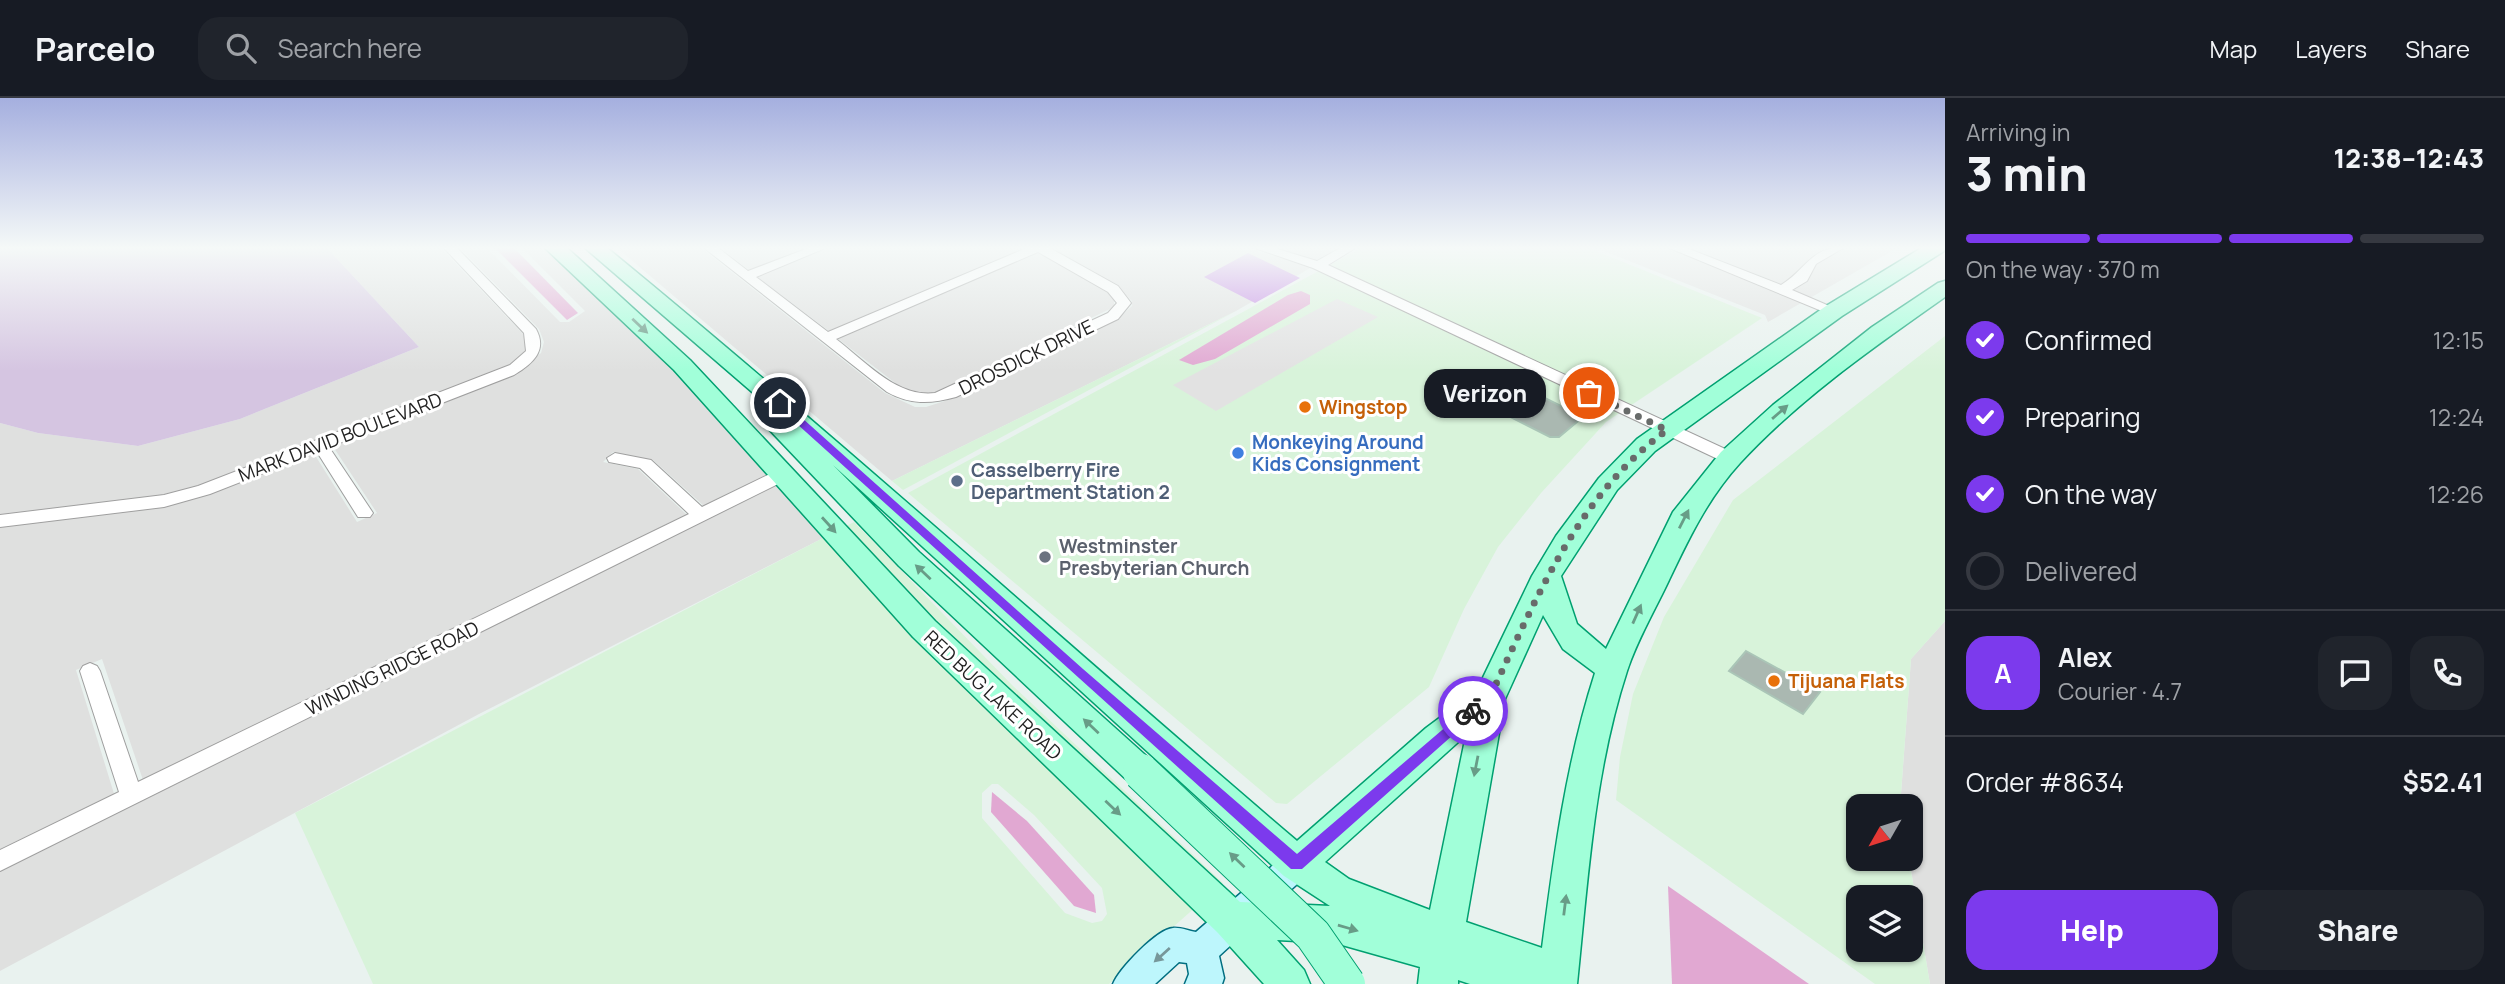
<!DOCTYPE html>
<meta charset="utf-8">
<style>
:root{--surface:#171b24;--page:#20242c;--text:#f1f3f6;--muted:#9ea1a6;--line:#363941;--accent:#7c3aed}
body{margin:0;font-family:Manrope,sans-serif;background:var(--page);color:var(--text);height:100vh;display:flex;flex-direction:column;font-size:26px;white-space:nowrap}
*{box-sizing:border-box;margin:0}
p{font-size:23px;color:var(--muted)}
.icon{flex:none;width:38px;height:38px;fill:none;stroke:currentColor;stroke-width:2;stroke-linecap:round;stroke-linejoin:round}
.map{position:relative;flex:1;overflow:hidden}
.drawer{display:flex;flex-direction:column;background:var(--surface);width:560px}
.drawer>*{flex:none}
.needle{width:46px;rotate:231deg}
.buttons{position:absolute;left:1846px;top:696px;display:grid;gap:14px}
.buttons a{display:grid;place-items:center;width:77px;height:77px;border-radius:14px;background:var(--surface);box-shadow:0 2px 5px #0004;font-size:35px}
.pin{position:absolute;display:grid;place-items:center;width:60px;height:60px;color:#fff;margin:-30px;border:4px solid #fff;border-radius:50%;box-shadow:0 2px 7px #0007}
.courier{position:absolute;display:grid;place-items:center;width:70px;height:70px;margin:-35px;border:5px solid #7c3aed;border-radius:50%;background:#fff;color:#222;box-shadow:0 2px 9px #0007}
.bubble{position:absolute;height:49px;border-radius:21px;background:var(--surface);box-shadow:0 2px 5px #0004;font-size:23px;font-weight:800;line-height:49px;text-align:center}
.overview em{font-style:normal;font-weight:800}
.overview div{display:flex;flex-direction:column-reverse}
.overview{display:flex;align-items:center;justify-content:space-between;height:119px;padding:0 21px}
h1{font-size:46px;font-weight:800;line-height:52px}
.bar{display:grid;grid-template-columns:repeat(4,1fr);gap:10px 7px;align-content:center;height:84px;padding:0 21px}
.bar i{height:9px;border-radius:5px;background:var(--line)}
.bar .current{background:var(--accent)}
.bar p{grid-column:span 4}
.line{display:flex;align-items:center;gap:18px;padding:0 21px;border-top:2px solid var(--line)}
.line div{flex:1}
.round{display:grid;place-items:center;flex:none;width:74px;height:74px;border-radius:21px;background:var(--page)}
ol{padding:0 21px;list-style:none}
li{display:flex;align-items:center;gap:21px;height:77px}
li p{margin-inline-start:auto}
li .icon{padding:7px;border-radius:50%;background:var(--accent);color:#fff;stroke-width:4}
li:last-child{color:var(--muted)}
li i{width:38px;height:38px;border:4px solid var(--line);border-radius:50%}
.button{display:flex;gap:14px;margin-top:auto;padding:14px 21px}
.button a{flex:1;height:80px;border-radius:21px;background:var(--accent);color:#fff;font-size:28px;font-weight:800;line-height:80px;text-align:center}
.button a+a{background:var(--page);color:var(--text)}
header{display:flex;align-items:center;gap:42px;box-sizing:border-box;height:98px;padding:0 35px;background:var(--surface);border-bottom:2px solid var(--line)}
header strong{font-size:33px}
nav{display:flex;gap:38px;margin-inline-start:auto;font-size:24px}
.search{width:490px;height:63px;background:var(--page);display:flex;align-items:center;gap:18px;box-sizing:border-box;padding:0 24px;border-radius:21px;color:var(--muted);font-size:26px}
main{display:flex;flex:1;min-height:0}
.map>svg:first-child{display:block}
.residential{fill:#dfe0df}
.commercial{fill:#d8f3da;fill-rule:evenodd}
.wetland{fill:#d5c5e1}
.pitch{fill:#c285e3}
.parking{fill:#e2e2e2}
.water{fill:#e1a8d2}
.building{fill:#aab8b1;stroke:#aac5b7;stroke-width:2}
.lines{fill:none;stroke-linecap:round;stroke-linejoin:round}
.street-casing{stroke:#9f9f9f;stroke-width:2}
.secondary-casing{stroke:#016e80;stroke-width:3}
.primary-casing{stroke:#00a070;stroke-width:3}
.street{fill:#fff;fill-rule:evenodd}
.secondary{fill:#bdf6fc;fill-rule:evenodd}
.primary{fill:#a1ffd9;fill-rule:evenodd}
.primary-bridge-casing{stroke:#00a070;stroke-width:38;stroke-linecap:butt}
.primary-bridge{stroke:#a1ffd9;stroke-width:36}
.oneway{fill:#689c87}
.oneway2{fill:#77979a}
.route{fill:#7c3aed}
.done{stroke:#686b6a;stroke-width:7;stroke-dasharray:0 12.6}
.food-dot{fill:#e8710a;stroke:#fff;stroke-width:2.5}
.shop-dot{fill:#3f7fe0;stroke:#fff;stroke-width:2.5}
.service-dot{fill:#5c6f8a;stroke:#fff;stroke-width:2.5}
.worship-dot{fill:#6b7280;stroke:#fff;stroke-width:2.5}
.labels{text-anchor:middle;stroke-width:6;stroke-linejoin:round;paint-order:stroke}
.street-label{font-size:19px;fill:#222;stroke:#fff}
.food-label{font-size:19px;font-weight:bold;fill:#c56008;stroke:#fff;text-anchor:start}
.shop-label{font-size:19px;font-weight:bold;fill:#366cbe;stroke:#fff;text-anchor:start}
.service-label{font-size:19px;font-weight:bold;fill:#4e5e75;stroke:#fff;text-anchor:start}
.worship-label{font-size:19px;font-weight:bold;fill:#5b616d;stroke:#fff;text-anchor:start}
</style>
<header>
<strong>Parcelo</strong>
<div class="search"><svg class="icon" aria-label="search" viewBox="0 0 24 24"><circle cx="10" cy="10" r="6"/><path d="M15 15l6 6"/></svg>Search here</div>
<nav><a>Map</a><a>Layers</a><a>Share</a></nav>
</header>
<main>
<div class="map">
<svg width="1945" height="886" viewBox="0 0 1945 886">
<rect width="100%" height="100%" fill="#e9f2ef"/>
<g class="residential">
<path d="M 326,149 L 440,149 L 523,236 L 528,248 L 525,256 L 504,271 L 203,387 L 166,397 L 0,417 L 0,325 L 38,335 L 138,348 L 240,321 L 419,249 Z"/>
<path d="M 459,149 L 486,149 L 560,224 L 569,224 L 585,213 L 521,149 L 545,149 L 675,270 L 772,376 L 704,408 L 653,362 L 613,354 L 603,364 L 638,371 L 687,417 L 144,685 L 102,561 L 76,572 L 115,699 L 0,754 L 0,429 L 123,414 L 313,354 L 357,424 L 377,415 L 332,347 L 512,277 L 541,255 L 544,244 L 539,231 Z"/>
<path d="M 616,149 L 700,149 L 885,295 L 915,309 L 926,309 L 954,300 L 1119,220 L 1132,208 L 1132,203 L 1118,189 L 1049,149 L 1243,149 L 1312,169 L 1236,213 L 892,383 Z"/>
<path d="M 719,149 L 812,149 L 749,172 Z"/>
<path d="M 832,149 L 1029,149 L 829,233 L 756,178 Z"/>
<path d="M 1273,149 L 1341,149 L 1316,162 Z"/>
<path d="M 1594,149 L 1899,149 L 1768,224 L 1765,217 Z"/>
<path d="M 1038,153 L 1107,193 L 1114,200 L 1114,209 L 934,296 L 911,295 L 899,288 L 837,240 Z"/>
<path d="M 780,384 L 827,438 L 479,616 L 0,873 L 0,772 Z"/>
<path d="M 1945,523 L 1945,886 L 1930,886 L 1909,761 L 1911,709 L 1900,709 L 1911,561 Z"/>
</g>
<g class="commercial">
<path d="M 1363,149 L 1586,149 L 1762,220 L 1606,324 L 1541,395 L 1498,449 L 1464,511 L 1429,589 L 1287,706 L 1276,705 L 908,395 Z"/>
<path d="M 1236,213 L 903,392 L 892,383 Z"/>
<path d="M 1945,238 L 1945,523 L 1911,561 L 1900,709 L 1858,709 L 1858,761 L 1909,761 L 1930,886 L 1875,886 L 1616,702 L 1620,659 L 1633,596 L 1664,519 L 1733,402 ZM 1858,800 L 1911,800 L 1911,852 L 1858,852 Z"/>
<path d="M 854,424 L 1013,588 L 1223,785 L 1216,791 L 933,526 L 844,429 Z"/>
<path d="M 827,438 L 1198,807 L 1109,886 L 373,886 L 295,715 ZM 992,686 L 998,686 L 1034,717 L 1102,790 L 1107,816 L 1102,823 L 1092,825 L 1065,815 L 982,720 L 982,695 Z"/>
</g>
<path class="wetland" d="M 0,149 L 326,149 L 419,249 L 240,321 L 138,348 L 38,335 L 0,325 Z"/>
<path class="pitch" d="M 1248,155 L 1300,180 L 1255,205 L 1204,179 Z"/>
<path class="parking" d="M 1337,201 L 1378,219 L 1216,313 L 1173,287 Z"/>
<g class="water">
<path d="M 494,149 L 513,149 L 578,215 L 567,222 Z"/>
<path d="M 1301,193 L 1310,197 L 1310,206 L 1215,261 L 1193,267 L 1179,262 L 1288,197 Z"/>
<path d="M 992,694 L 1027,723 L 1094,797 L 1096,815 L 1074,808 L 991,714 Z"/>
<path d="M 1668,788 L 1809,886 L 1672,886 Z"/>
</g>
<g class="building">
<path d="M 1521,288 L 1583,319 L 1559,339 L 1550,339 L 1489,308 L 1513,289 Z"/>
<path d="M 1746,553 L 1820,594 L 1803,616 L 1729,573 Z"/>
</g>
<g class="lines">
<g class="street-casing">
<g id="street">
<path d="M 443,149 L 456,149 L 536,231 C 548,253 532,266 514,277 L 329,349 L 373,415 L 370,419 L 358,419 L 317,354 L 210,396 L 164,409 L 0,429 L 0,417 L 164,397 L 198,388 L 510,267 L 526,253 L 524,235 Z"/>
<path d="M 703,149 L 717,149 L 748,173 L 811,149 L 828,149 L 756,179 L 828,234 L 1029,149 L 1048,149 L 1118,188 L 1131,205 L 1118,221 L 956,299 C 931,306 910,307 887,294 ZM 1038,154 L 1108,194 L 1117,205 L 1108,215 L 935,295 C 897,300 865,263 836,241 Z"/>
<path d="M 1252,149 L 1271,149 L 1317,163 L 1342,149 L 1357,149 L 1328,167 L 1736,356 L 1738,360 L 1730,365 L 1724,364 L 1313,170 Z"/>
<path d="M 1667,149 L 1684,149 L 1781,187 C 1807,171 1810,149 1845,149 L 1816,166 L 1807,183 L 1792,192 L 1841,213 L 1834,217 L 1829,216 Z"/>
<path d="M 615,355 L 651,362 L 702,409 L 778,372 L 790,372 L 792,376 L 790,380 L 0,773 L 0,752 L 119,694 L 80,573 L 83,568 L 90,565 L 97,568 L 100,573 L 138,684 L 689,416 L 640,370 L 609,364 L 607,360 Z"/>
</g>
</g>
<g class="secondary-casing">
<path id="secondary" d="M 1297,751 L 1308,756 L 1313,766 L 1308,776 L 1219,858 L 1224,880 L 1222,886 L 1185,886 L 1189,876 L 1187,865 L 1179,864 L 1155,886 L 1113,886 C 1119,871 1157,831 1173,830 C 1180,829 1189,833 1196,834 L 1286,756 Z"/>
</g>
<g class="primary-casing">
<path id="primary" d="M 544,149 L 566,149 L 690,262 L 935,523 L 1240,804 L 1330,808 L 1284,778 L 833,367 L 919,454 L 1153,664 L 1158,674 L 1153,684 L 1141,689 L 1129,684 L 899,468 L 762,324 L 759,319 L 762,314 L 773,312 L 584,149 L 606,149 C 841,342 1066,546 1297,743 L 1426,630 L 1477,592 L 1532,478 L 1556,438 L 1599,380 L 1637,341 L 1826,208 L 1923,149 L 1945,149 L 1944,153 L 1842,218 L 1655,353 L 1617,392 L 1561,478 L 1577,526 L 1606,551 L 1673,414 L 1721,354 L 1773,307 L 1872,229 L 1938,185 L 1945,183 L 1945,199 C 1874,249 1799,301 1740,365 C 1708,400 1689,440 1669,482 C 1655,512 1637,542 1627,573 C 1594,674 1588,781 1577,886 L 1470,886 L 1458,882 L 1458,886 L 1418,886 L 1420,869 L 1335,845 L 1277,842 L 1304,872 L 1310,886 L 1264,886 L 1218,835 L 913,539 L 674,272 ZM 1543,517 L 1563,551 L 1595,575 C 1566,665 1554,757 1542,850 L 1466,824 L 1505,601 ZM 1466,637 L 1430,812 L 1349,781 L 1325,764 Z"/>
</g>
<use href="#street" class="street"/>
<use href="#secondary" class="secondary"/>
<use href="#primary" class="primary"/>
<g class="primary-bridge-casing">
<path id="primary-bridge" d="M 1141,674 L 1313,837 L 1347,886"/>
</g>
<use href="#primary-bridge" class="primary-bridge"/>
</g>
<defs><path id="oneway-solid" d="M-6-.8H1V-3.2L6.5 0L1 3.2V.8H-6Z" transform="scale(1.75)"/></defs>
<g class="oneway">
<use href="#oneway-solid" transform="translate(640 228) rotate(43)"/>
<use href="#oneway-solid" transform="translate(1780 314) rotate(-41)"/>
<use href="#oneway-solid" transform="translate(1684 421) rotate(-63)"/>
<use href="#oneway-solid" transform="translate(829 427) rotate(48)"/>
<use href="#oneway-solid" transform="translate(923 474) rotate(-137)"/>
<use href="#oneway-solid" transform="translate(1637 516) rotate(-66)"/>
<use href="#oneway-solid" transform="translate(1091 628) rotate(-137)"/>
<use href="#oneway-solid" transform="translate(1476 668) rotate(101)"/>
<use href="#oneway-solid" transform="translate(1113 710) rotate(43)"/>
<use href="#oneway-solid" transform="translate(1237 762) rotate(-136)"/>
<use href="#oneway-solid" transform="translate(1565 807) rotate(-83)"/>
<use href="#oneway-solid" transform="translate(1348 830) rotate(16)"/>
</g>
<use class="oneway2" href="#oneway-solid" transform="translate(1162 857) rotate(138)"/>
<linearGradient id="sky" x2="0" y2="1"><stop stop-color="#a5afdf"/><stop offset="0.55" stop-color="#f5f9f8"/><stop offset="1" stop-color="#f5f9f8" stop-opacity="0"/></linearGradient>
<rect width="1945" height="273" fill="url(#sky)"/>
<path class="route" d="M 776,303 L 783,303 L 1083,571 L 1297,756 L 1469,609 L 1473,607 L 1480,613 L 1302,771 L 1291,771 L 776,307 Z"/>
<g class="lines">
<path class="done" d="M 1473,613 L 1489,601 C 1535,503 1577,398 1667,332 L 1589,295"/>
</g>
<g class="food-dot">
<circle cx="1305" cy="309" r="7"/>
<circle cx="1774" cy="583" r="7"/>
</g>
<circle class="shop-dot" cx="1238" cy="355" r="7"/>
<circle class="service-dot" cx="957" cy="383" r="7"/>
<circle class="worship-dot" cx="1045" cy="459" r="7"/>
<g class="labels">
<g class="street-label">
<text transform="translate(1026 259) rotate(-26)" y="7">DROSDICK DRIVE</text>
<text transform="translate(340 339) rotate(-21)" y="7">MARK DAVID BOULEVARD</text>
<text transform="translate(392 570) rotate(-26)" y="7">WINDING RIDGE ROAD</text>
<text transform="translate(993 597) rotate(43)" y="7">RED BUG LAKE ROAD</text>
</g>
<g class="food-label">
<text x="1319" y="316">Wingstop</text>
<text x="1788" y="590">Tijuana Flats</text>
</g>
<g class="shop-label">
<text x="1252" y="351">Monkeying Around<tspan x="1252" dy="22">Kids Consignment</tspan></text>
</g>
<g class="service-label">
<text x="971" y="379">Casselberry Fire<tspan x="971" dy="22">Department Station 2</tspan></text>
</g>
<g class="worship-label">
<text x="1059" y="455">Westminster<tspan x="1059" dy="22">Presbyterian Church</tspan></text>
</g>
</g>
</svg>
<div class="buttons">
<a><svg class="needle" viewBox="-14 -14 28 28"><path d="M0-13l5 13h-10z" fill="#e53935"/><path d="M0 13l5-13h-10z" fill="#9ea1a6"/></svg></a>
<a><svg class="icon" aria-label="layers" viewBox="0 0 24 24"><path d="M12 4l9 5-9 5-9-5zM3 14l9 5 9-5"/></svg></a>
</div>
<div class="pin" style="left:1589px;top:295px;background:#ea580c"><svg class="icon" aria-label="bag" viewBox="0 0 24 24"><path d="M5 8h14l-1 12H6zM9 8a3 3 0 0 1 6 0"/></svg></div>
<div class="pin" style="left:780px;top:305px;background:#1f2937"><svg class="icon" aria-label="home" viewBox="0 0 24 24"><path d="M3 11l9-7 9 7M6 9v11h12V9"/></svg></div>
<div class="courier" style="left:1473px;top:613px"><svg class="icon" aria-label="bike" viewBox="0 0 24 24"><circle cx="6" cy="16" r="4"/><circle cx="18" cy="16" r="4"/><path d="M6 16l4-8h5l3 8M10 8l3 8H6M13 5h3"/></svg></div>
<div class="bubble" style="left:1424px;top:271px;width:122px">Verizon</div>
</div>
<section class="drawer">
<div class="overview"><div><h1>3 min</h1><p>Arriving in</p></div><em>12:38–12:43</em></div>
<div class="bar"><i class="current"></i><i class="current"></i><i class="current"></i><i></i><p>On the way · 370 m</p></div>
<ol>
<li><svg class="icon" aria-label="check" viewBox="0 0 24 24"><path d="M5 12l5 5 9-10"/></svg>Confirmed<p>12:15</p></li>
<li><svg class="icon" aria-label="check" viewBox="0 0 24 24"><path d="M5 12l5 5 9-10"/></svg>Preparing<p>12:24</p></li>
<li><svg class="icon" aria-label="check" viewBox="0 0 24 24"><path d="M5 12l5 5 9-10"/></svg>On the way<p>12:26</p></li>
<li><i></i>Delivered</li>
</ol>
<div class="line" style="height:126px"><b class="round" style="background:var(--accent);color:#fff">A</b><div><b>Alex</b><p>Courier · 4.7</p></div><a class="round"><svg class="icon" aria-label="chat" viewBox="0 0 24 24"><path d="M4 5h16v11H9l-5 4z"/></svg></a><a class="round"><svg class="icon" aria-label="phone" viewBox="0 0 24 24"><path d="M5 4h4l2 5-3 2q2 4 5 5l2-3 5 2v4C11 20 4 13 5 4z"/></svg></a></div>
<div class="line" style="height:91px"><div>Order #8634</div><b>$52.41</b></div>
<div class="button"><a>Help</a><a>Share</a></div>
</section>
</main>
